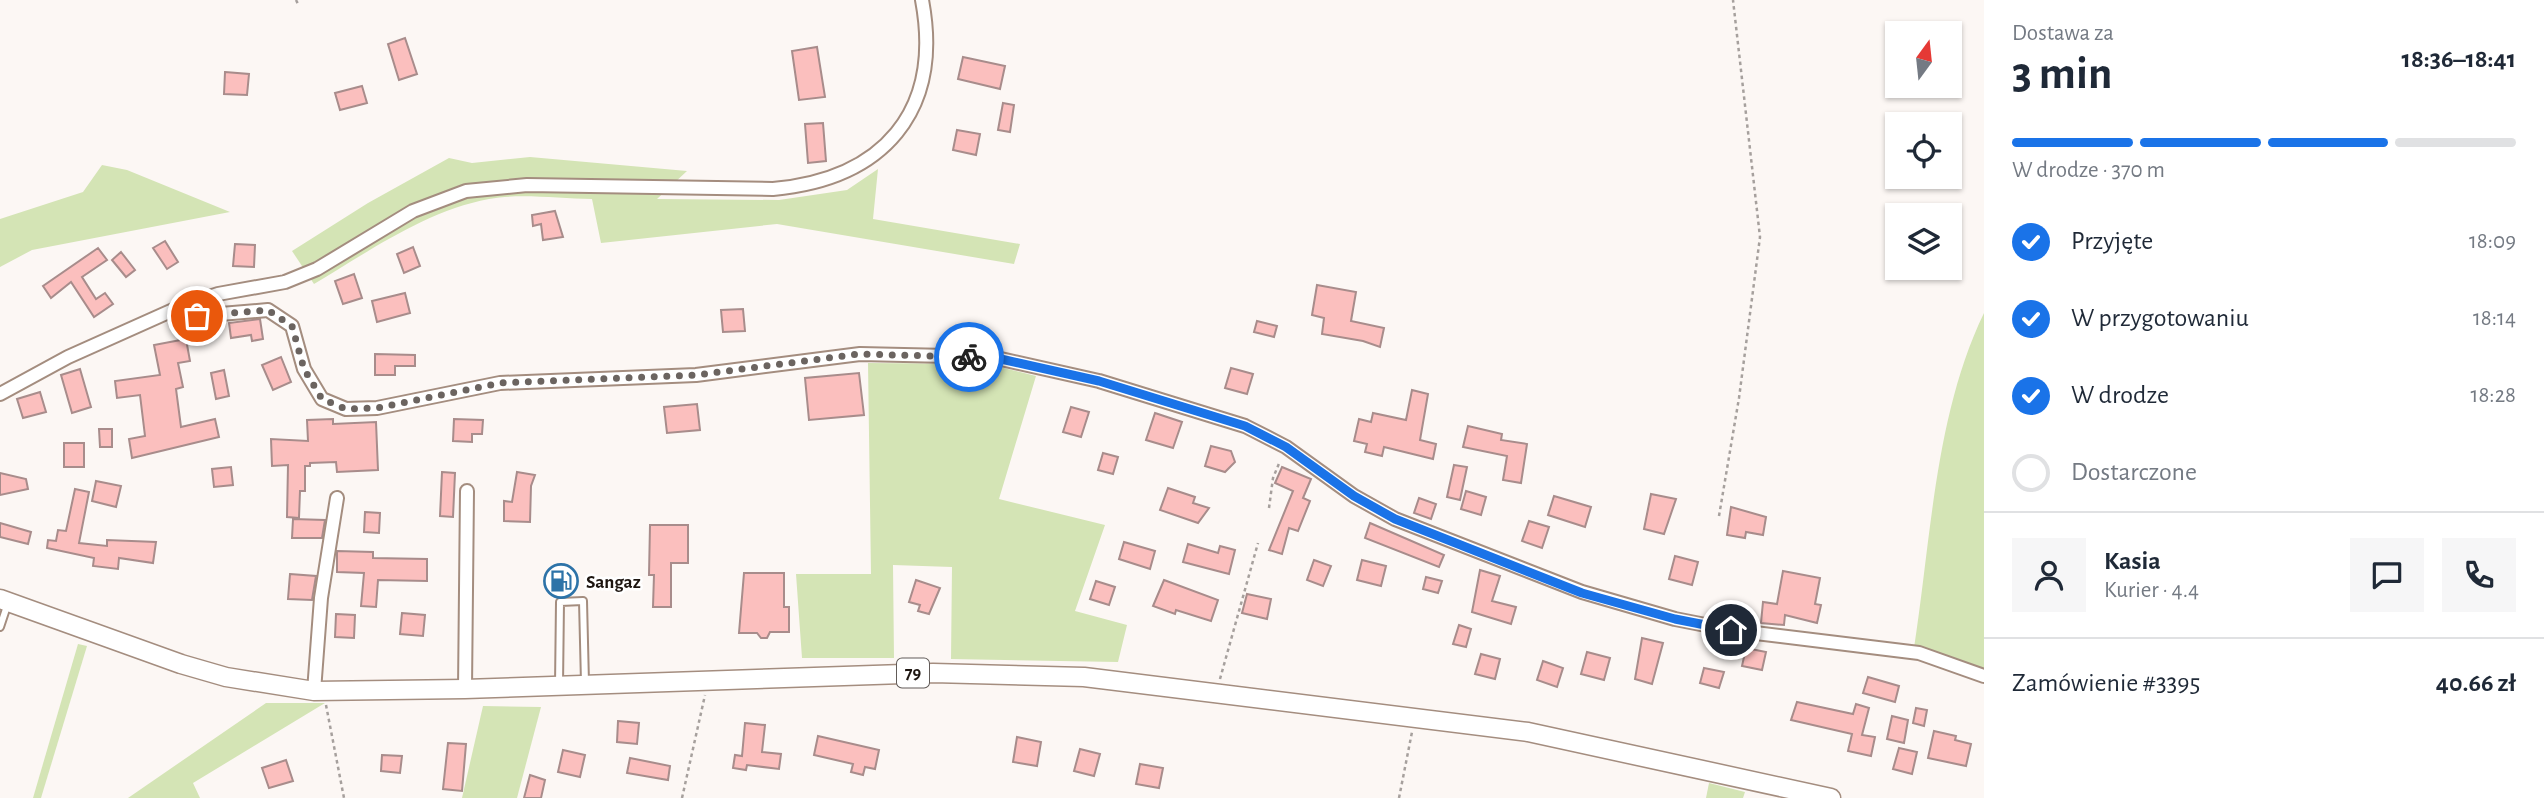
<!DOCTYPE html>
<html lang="pl">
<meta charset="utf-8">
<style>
:root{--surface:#fff;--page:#f6f6f7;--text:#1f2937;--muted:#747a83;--line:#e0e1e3;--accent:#1a73e8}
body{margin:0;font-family:"Alegreya Sans",sans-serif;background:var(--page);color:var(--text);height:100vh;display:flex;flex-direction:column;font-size:26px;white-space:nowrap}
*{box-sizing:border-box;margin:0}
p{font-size:23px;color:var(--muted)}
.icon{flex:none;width:38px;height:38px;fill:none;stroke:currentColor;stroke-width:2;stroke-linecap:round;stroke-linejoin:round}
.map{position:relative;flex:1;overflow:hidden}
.side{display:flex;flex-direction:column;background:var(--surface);width:560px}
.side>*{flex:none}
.needle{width:46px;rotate:15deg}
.tools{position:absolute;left:1885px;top:21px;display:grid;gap:14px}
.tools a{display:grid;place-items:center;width:77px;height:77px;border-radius:0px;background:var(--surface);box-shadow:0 2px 5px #0004;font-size:35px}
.pin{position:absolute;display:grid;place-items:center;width:60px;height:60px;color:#fff;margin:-30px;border:4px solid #fff;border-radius:50%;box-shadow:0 2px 7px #0007}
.courier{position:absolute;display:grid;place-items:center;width:70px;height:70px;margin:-35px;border:5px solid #1a73e8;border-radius:50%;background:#fff;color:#222;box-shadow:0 2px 9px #0007}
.overview em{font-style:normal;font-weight:700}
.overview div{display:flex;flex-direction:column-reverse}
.overview{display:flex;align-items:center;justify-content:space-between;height:119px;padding:0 28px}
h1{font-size:46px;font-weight:700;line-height:52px}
.bar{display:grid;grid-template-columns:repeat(4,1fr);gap:10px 7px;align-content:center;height:84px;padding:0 28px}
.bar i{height:9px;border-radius:5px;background:var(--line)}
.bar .selected{background:var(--accent)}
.bar p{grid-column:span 4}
.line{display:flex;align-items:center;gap:18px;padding:0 28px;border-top:2px solid var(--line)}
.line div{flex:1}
.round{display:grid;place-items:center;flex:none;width:74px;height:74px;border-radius:0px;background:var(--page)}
ol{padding:0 28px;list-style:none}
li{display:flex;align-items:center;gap:21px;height:77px}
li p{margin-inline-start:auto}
li .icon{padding:7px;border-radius:50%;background:var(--accent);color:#fff;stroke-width:4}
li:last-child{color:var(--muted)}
li i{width:38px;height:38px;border:4px solid var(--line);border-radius:50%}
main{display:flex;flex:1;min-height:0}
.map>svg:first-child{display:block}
.green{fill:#d4e4b5}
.building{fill:#fbbfbe;stroke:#a88c8b;stroke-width:2}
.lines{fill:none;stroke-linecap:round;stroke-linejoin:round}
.service-casing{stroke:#a48d7f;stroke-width:10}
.minor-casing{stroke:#a48d7f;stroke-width:16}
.primary-casing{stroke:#a48d7f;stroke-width:21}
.path{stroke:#a6a09d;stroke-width:2.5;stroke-dasharray:3.5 3.5;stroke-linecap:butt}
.service{stroke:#fff;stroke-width:6}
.minor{stroke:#fff;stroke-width:12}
.primary{stroke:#fff;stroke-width:18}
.done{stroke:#6b6460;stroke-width:7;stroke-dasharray:0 12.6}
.route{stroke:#1a73e8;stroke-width:9}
.labels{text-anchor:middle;stroke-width:5;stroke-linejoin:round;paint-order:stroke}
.shield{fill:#fff;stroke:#615b58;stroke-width:2}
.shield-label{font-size:18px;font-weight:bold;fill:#1d1510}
.poi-label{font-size:19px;font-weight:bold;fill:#1d1510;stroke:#fff;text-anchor:start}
</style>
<main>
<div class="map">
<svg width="1984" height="798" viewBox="0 0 1984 798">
<rect width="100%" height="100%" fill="#fcf7f4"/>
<g class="green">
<path d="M 530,157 L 687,171 L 657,199 L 779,200 L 847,190 L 878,169 L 873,219 L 1020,244 L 1014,264 L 777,224 L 601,243 L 592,199 C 559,199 521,193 489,199 C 425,211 368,252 314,284 L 292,251 L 368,203 L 449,158 L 472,163 Z"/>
<path d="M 102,165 L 127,170 L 230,212 L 32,250 L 0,267 L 0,219 L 83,192 Z"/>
<path d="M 1984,313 L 1984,671 L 1943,654 L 1914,648 C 1931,539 1935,414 1984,313 Z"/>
<path d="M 868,363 L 987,364 L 1036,376 L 999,499 L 1105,525 L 1075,611 L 1127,625 L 1118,662 L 951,659 L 952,567 L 893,565 L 894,658 L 802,658 L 796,574 L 871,574 Z"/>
<path d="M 78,644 L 87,646 L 41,798 L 33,798 Z"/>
<path d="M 266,703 L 325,703 L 193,783 L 200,798 L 128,798 Z"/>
<path d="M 483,706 L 541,707 L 517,798 L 462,798 Z"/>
<path d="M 1709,783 L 1745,792 L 1743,798 L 1706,798 Z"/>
</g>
<g class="building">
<path d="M 405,38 L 417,74 L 399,80 L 388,44 Z"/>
<path d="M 817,47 L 825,97 L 799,100 L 792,51 Z"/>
<path d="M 963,57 L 1005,66 L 1000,89 L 958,79 Z"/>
<path d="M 225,72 L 249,74 L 247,95 L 224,94 Z"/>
<path d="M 362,86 L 367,103 L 340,110 L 335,93 Z"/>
<path d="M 1003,103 L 1014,105 L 1010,132 L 998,130 Z"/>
<path d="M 823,123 L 826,161 L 808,163 L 805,124 Z"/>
<path d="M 957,130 L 980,134 L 976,155 L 953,150 Z"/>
<path d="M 555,211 L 563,237 L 543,240 L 541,224 L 533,226 L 532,215 Z"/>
<path d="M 165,241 L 178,262 L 167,269 L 153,248 Z"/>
<path d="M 235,244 L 255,245 L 254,267 L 233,266 Z"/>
<path d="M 413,247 L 420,266 L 404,273 L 397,254 Z"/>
<path d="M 98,248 L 107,260 L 82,277 L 96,299 L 105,293 L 113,304 L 94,317 L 71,282 L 51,298 L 43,286 Z"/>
<path d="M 121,252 L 135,270 L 126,277 L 112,260 Z"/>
<path d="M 354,274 L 362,298 L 343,304 L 335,281 Z"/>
<path d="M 1317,285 L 1356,292 L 1351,321 L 1384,328 L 1380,347 L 1363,341 L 1322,334 L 1324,318 L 1312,315 Z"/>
<path d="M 405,293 L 410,313 L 377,322 L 372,301 Z"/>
<path d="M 743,309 L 745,331 L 723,332 L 721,310 Z"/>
<path d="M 260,319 L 263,339 L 252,341 L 251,335 L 231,338 L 229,323 Z"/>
<path d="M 1257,321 L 1277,326 L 1274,337 L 1254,332 Z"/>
<path d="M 186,339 L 190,361 L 178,363 L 183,387 L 176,389 L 181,427 L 215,419 L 219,437 L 132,458 L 129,439 L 145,436 L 140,395 L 117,398 L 115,381 L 160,375 L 154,345 Z"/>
<path d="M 375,354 L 415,355 L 415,366 L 395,366 L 395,375 L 375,375 Z"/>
<path d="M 281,357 L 291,382 L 273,390 L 262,365 Z"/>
<path d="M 1231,368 L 1253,374 L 1247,394 L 1225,388 Z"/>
<path d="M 80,369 L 91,407 L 72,413 L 61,375 Z"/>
<path d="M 224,370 L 229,396 L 216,399 L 211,373 Z"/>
<path d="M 859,373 L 864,415 L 809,420 L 805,378 Z"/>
<path d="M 1412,390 L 1428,394 L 1420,440 L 1436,444 L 1433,459 L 1384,447 L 1382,456 L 1365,452 L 1367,444 L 1354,441 L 1359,419 L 1371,422 L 1373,413 L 1406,420 Z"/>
<path d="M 40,392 L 46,412 L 23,418 L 17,399 Z"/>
<path d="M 697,404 L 700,430 L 667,433 L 664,407 Z"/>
<path d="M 1071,407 L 1089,412 L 1081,437 L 1063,432 Z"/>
<path d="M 1155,413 L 1182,422 L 1173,448 L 1146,440 Z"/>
<path d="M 333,419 L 333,424 L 376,422 L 378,470 L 337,472 L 336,462 L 310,463 L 310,466 L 305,466 L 305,491 L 300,491 L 299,518 L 287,517 L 288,465 L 272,466 L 271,439 L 308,441 L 307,420 Z"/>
<path d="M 454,419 L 483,420 L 482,434 L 472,434 L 472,442 L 453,441 Z"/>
<path d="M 1468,426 L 1502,434 L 1501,440 L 1527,444 L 1521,483 L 1503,480 L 1507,456 L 1463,447 Z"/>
<path d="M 99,429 L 112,429 L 112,447 L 100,447 Z"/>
<rect x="64" y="443" width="20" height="24"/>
<path d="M 1211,446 L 1231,451 L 1235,462 L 1225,472 L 1205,466 Z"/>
<path d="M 1103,453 L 1118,457 L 1113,474 L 1098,470 Z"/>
<path d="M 1454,465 L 1467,467 L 1460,500 L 1447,497 Z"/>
<path d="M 231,467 L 233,485 L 214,487 L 212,469 Z"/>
<path d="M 1282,467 L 1311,479 L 1303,498 L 1310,501 L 1298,531 L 1289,528 L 1282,554 L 1269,550 L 1293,491 L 1275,483 Z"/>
<path d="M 442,472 L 455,473 L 453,517 L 440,516 Z"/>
<path d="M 517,472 L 535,475 L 531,486 L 530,522 L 504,521 L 504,501 L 512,502 Z"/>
<path d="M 0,473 L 26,479 L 28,489 L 0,495 Z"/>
<path d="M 96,481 L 121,486 L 116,507 L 92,501 Z"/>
<path d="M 1168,488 L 1195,497 L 1193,503 L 1209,508 L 1198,523 L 1160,510 Z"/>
<path d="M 75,489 L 89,492 L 79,543 L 107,546 L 107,540 L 156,542 L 153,563 L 119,558 L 118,569 L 93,566 L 94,558 L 47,548 L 48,540 L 56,541 L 58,530 L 66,531 Z"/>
<path d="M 1466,491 L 1486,497 L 1481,515 L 1461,509 Z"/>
<path d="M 1651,494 L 1676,499 L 1664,534 L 1644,529 Z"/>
<path d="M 1554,496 L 1591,507 L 1585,527 L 1548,515 Z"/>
<path d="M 1419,498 L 1436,504 L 1431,519 L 1414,513 Z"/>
<path d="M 1731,507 L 1766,517 L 1763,535 L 1746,532 L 1745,538 L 1727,535 Z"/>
<path d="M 365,512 L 380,513 L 379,533 L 364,532 Z"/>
<path d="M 293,519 L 325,520 L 322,538 L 292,538 Z"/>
<path d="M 1529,521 L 1549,527 L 1542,548 L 1522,541 Z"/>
<path d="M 0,523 L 31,532 L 28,544 L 0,537 Z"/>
<path d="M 1370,523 L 1444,555 L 1439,567 L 1365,538 Z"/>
<path d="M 650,525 L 688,525 L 688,563 L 671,563 L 671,607 L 653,607 L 654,575 L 649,575 Z"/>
<path d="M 1124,542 L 1155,551 L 1150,569 L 1119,559 Z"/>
<path d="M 1188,544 L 1218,553 L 1220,546 L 1235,550 L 1229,574 L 1183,562 Z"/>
<path d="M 337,551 L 373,552 L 373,558 L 427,559 L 427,581 L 378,580 L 376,607 L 361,606 L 364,573 L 337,572 Z"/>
<path d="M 1675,556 L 1698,562 L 1692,585 L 1669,579 Z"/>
<path d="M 1314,560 L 1331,566 L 1323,586 L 1307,580 Z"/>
<path d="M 1362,560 L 1386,566 L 1381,586 L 1357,580 Z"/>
<rect x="555" y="569" width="13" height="24"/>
<path d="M 1480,570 L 1500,576 L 1492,601 L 1516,607 L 1511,624 L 1472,612 Z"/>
<path d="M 1783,571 L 1820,578 L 1815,604 L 1821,605 L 1817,623 L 1785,615 L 1784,625 L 1761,623 L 1763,602 L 1777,604 Z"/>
<path d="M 744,573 L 784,573 L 784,607 L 789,607 L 789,632 L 770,632 L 767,638 L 761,638 L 757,633 L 739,633 Z"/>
<path d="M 290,574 L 316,576 L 312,600 L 288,599 Z"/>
<path d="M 1426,577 L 1442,581 L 1438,593 L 1423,589 Z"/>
<path d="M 916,580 L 940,588 L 929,614 L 918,611 L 920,605 L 909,602 Z"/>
<path d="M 1164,580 L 1218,600 L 1211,621 L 1176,610 L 1175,614 L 1153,606 Z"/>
<path d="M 1096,581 L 1115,587 L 1109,605 L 1090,599 Z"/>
<path d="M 1247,594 L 1271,599 L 1267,619 L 1242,613 Z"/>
<path d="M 402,613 L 425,615 L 423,636 L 400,634 Z"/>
<path d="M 336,614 L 355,615 L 354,638 L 335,637 Z"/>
<path d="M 1459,625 L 1471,629 L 1466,647 L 1453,644 Z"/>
<path d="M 1642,638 L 1663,643 L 1652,684 L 1635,679 Z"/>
<path d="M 1746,648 L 1766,652 L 1762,670 L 1742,666 Z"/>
<path d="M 1587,652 L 1610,658 L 1604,680 L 1581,674 Z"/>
<path d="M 1481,654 L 1500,659 L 1495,679 L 1475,674 Z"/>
<path d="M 1543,661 L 1563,668 L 1557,687 L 1537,680 Z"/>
<path d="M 1704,668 L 1724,672 L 1719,688 L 1700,683 Z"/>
<path d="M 1868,677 L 1899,686 L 1895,702 L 1863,693 Z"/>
<path d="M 1797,702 L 1853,714 L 1856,704 L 1869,708 L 1862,735 L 1875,737 L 1871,756 L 1848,751 L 1852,734 L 1791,720 Z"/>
<path d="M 1916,708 L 1927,710 L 1924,726 L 1913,723 Z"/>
<path d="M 1892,716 L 1908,720 L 1904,743 L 1887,739 Z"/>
<path d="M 618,721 L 639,723 L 637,744 L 617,742 Z"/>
<path d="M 745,723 L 765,725 L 762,752 L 781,754 L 779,769 L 747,765 L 746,770 L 733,768 L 735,755 L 742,756 Z"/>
<path d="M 1934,731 L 1956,736 L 1955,740 L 1971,744 L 1966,766 L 1928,758 Z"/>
<path d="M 818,736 L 879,750 L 875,769 L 865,767 L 863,775 L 851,772 L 853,764 L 814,755 Z"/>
<path d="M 1017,737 L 1041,742 L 1037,766 L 1013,762 Z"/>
<path d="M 448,743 L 466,744 L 462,791 L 443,789 Z"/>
<path d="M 1899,748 L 1917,752 L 1912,774 L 1893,769 Z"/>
<path d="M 1080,749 L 1100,754 L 1094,776 L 1074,771 Z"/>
<path d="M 563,750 L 585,755 L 580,777 L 558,772 Z"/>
<path d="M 382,755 L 402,756 L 400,773 L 381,771 Z"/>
<path d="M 630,758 L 670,766 L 668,780 L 627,773 Z"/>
<path d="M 286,760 L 293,781 L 269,788 L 262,768 Z"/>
<path d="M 1140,764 L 1163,768 L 1159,788 L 1136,784 Z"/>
<path d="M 530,775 L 545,780 L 541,798 L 524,798 Z"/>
</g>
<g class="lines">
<g class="service-casing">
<g id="service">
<path d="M 0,627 L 7,606"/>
<path d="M 559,685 L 560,602 L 583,601 L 585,683"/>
</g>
</g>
<g class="minor-casing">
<g id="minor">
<path d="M 182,306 L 197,316 L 268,310 L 292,326 L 304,369 L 322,399 L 346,409 L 377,408 L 500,383 L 696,375 L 860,354 L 992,357 L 1099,381 L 1245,426 L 1286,447 L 1354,496 L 1395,519 L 1582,592 L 1675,619 L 1731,630 L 1919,653 L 1984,676"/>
<path d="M 0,394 L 68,357 L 182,306 L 218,294 L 285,282 L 317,269 L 413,211 L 466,191 L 527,185 L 773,189 C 883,179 943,112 922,0"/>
<path d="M 465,689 L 467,491"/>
<path d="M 314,691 L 321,598 L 337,498"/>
</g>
</g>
<g class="primary-casing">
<path id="primary" d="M 0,599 L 181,664 L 226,677 L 314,691 L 465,689 L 933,673 L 1084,677 L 1528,732 L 1831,798"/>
</g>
<g class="path">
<path d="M 296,0 L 299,6"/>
<path d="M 1269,508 L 1273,478 L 1280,461"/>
<path d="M 1719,516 L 1739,398 L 1760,237 L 1733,0"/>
<path d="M 1220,679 L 1258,543"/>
<path d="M 326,705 L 344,798"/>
<path d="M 682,798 L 705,695"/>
<path d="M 1399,798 L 1412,732"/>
</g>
<use href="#service" class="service"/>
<use href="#minor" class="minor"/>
<use href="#primary" class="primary"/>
</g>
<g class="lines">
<path class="done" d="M 197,316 L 268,310 L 292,326 L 304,369 L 322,399 L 346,409 L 377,408 L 500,383 L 696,375 L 859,354 L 969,357"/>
<path class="route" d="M 969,357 L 992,357 L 1099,381 L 1245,426 L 1286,447 L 1354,496 L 1395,519 L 1582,593 L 1675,619 L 1731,630"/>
</g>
<defs>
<g id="fuel-ring" transform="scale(1.75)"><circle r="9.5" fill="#fff" stroke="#2d73a8" stroke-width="1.5"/><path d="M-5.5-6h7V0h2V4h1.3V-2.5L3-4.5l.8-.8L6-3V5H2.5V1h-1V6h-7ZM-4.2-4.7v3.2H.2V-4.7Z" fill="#2d73a8"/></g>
</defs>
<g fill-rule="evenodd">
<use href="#fuel-ring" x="561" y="581"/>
</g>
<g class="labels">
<rect class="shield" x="897" y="658.5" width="32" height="29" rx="5"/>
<g class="shield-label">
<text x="913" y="679">79</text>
</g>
<g class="poi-label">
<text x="586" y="588">Sangaz</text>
</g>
</g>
</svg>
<div class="tools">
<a><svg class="needle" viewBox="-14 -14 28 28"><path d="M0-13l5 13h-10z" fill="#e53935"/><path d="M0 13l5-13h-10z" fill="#747a83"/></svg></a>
<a><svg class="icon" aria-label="locate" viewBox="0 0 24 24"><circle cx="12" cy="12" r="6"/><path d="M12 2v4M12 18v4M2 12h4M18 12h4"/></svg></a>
<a><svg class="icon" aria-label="layers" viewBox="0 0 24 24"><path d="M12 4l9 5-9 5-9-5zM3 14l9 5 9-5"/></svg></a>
</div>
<div class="pin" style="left:197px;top:316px;background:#ea580c"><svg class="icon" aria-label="bag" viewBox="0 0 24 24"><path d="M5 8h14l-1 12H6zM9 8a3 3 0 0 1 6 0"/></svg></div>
<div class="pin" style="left:1731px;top:630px;background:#1f2937"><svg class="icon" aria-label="home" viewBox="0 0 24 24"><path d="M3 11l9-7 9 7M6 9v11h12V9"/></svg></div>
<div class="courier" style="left:969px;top:357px"><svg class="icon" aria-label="bike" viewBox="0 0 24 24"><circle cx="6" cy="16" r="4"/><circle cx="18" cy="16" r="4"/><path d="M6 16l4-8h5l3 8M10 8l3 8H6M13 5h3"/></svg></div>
</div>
<section class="side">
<div class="overview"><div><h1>3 min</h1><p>Dostawa za</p></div><em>18:36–18:41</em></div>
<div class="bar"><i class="selected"></i><i class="selected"></i><i class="selected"></i><i></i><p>W drodze · 370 m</p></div>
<ol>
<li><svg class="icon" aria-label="check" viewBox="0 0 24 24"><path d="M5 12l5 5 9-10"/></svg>Przyjęte<p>18:09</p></li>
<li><svg class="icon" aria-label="check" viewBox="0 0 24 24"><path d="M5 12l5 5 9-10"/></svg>W przygotowaniu<p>18:14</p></li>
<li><svg class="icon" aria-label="check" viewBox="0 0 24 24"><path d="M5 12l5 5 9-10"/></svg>W drodze<p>18:28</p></li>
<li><i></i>Dostarczone</li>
</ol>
<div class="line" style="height:126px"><a class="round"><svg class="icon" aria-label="person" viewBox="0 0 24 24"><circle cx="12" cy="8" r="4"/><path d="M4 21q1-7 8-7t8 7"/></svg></a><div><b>Kasia</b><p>Kurier · 4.4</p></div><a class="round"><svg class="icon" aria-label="chat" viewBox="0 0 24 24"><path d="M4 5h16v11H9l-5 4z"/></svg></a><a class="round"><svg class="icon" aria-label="phone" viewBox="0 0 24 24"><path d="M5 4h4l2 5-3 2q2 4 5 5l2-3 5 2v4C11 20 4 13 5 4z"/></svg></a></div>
<div class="line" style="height:91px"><div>Zamówienie #3395</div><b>40.66 zł</b></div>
</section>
</main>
